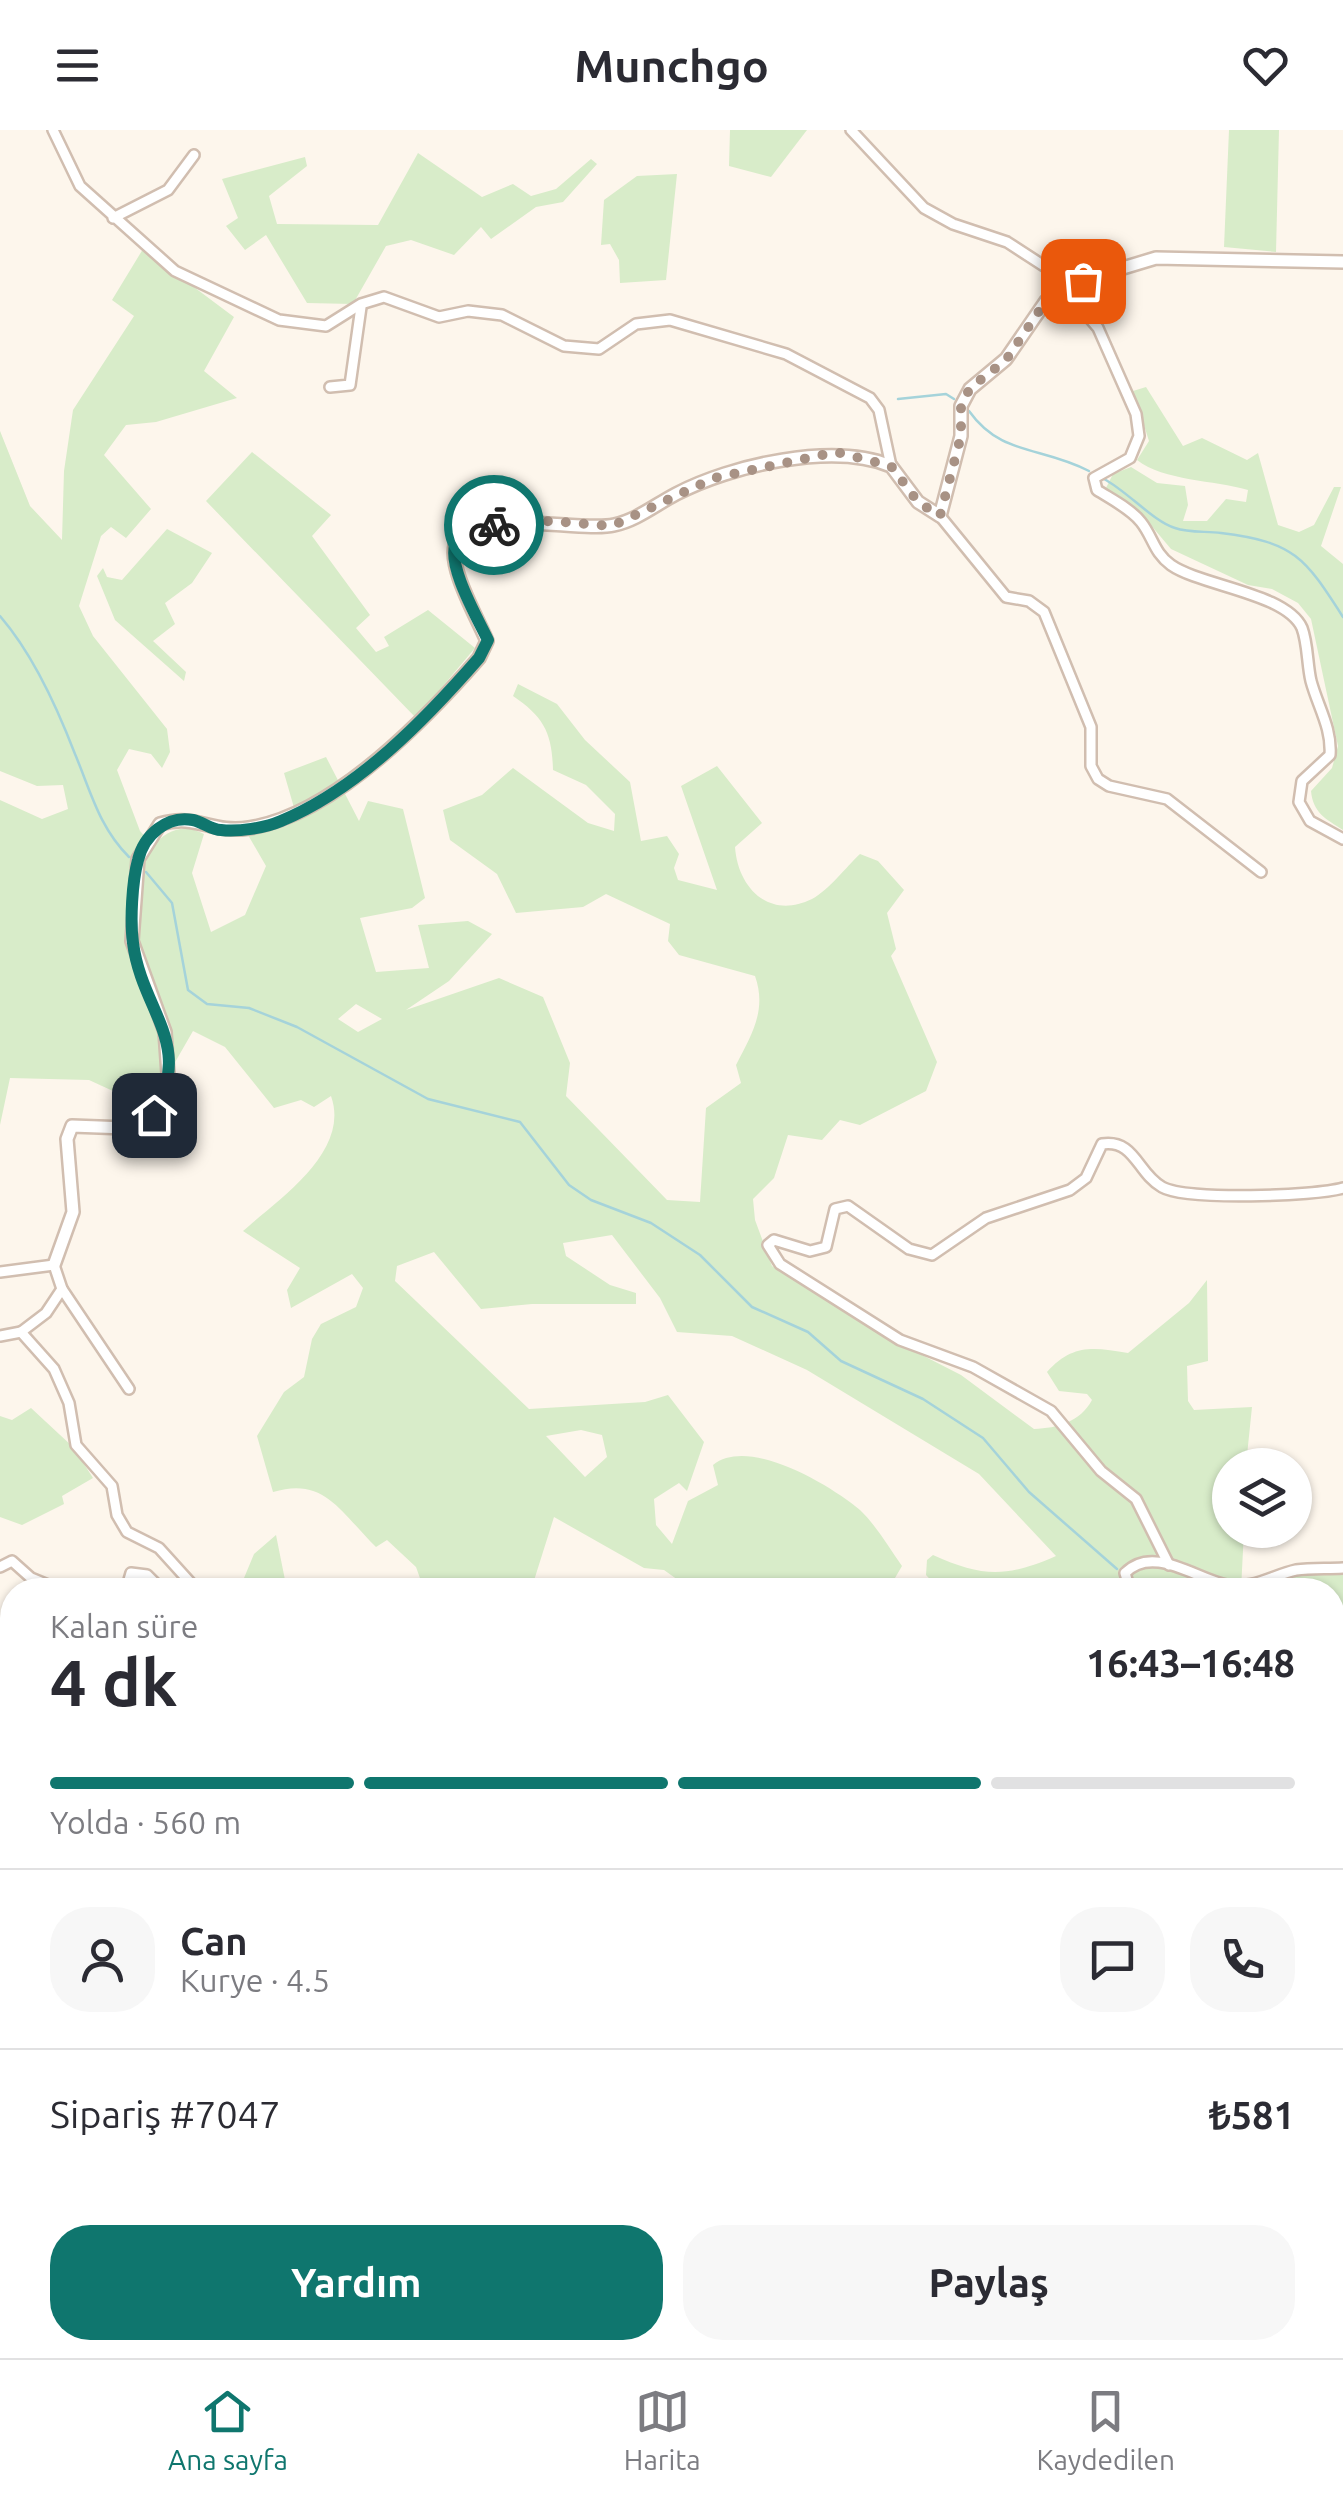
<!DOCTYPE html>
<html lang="tr">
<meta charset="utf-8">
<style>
:root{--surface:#fff;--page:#f7f7f7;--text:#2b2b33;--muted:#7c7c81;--line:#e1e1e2;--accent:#0f766e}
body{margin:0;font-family:Ubuntu,sans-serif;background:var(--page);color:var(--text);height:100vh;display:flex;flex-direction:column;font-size:38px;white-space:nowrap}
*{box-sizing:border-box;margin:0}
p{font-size:32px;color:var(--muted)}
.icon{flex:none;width:55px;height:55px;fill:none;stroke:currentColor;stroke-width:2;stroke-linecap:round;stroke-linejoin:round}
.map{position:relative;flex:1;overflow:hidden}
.drawer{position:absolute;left:0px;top:1448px;width:1345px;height:782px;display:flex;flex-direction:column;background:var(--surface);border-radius:40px 40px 0 0;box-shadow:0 2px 8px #0004}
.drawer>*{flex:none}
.fabs{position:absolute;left:1212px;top:1318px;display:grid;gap:20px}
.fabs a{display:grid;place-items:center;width:100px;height:100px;border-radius:50%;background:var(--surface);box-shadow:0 2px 8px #0004;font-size:50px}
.pin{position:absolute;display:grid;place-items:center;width:85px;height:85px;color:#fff;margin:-42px;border-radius:20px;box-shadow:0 5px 15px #0006}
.courier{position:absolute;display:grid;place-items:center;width:100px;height:100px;margin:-50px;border:8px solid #0f766e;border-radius:50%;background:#fff;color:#222;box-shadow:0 2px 12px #0007}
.summary em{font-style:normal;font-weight:700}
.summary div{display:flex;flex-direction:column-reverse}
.summary{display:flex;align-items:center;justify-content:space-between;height:170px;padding:0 50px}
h1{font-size:65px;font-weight:700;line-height:75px}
.bar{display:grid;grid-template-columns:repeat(4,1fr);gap:15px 10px;align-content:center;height:120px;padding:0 50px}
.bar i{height:12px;border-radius:8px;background:var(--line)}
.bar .current{background:var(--accent)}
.bar p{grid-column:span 4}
.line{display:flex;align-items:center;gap:25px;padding:0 50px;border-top:2px solid var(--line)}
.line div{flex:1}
.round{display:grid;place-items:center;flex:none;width:105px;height:105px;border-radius:40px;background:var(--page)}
.cta{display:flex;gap:20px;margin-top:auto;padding:20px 50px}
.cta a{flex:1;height:115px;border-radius:40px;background:var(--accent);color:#fff;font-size:40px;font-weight:700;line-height:115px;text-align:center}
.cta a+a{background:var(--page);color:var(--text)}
header{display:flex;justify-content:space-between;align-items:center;height:130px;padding:0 50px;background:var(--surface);font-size:45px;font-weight:700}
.tab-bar{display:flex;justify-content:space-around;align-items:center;height:140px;border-top:2px solid var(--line);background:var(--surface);font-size:28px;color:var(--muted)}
.tab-bar a{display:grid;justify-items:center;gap:5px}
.tab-bar .current{color:var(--accent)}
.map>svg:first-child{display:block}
.green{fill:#d8ecc9;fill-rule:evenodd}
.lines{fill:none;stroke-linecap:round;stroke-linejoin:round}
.stream{stroke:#a5d3da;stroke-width:2.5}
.minor-casing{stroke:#d1beb0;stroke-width:14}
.tertiary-casing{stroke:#d1beb0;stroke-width:16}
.trunk-casing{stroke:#dad1cd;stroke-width:20}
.minor{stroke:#fff;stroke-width:9}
.tertiary{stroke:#fff;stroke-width:11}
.trunk{stroke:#f9c8a4;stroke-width:15}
.done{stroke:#a89285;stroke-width:10;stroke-dasharray:0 18}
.route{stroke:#0f766e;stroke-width:12}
</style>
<header><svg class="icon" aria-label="menu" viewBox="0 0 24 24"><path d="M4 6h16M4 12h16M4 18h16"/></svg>Munchgo<svg class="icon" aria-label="heart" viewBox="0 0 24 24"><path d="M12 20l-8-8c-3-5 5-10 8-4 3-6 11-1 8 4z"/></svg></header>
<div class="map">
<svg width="1343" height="2228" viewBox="0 0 1343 2228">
<rect width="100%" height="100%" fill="#fdf6ec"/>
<g class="green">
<path d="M 730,0 L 807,0 L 771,47 L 729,36 Z"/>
<path d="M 1229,0 L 1279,0 L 1276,122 L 1224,117 Z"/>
<path d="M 418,23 L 482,67 L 513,54 L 531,66 L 556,59 L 591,29 L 597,34 L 563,72 L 536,77 L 491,109 L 481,97 L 454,125 L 411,110 L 386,116 L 353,174 L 307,173 L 266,105 L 245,120 L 226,96 L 238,88 L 222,49 L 305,27 L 307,36 L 269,66 L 277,94 L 378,95 Z"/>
<path d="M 677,44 L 666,150 L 620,153 L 619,130 L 610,114 L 601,115 L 604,70 L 637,46 Z"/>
<path d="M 143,119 L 234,187 L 204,241 L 237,268 L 156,292 L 126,295 L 104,325 L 151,379 L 126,408 L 111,397 L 101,406 L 79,476 L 93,506 L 167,599 L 170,622 L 162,638 L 151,624 L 129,619 L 117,640 L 140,701 L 153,716 C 166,700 184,693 204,704 L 192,743 L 211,802 L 245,785 L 266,736 L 248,705 L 287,696 L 297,688 L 284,643 L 326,627 L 359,691 L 368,671 L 403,679 L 425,768 L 412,778 L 360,788 L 376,842 L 429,838 L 418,795 L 468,791 L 492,804 L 449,851 L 406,880 L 499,848 L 543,867 L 570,933 L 566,966 L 667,1070 L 700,1072 L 706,978 L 741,953 L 736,935 C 752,904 767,880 755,846 L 679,825 L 668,811 L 670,794 L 606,764 L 583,777 L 516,783 L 497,744 L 450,710 L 443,680 L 482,665 L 513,638 L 588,693 L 614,701 L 615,684 L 586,655 L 553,640 C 552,603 544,587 513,566 L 518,554 L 557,574 L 585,610 L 630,652 L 641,711 L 667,706 L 679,724 L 674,738 L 678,750 L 717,760 L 681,656 L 717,636 L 762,693 L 735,717 C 738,758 769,790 812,769 C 829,760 846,737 860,724 L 878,731 L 904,760 L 887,783 L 896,819 L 891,826 L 937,932 L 926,961 L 860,995 L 840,990 L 822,1010 L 788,1005 L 774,1048 L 753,1069 L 755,1090 L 772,1136 L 875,1201 L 961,1245 L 1034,1299 C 1058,1298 1080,1292 1092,1270 L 1087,1264 L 1059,1261 L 1047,1242 C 1072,1214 1093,1217 1128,1223 L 1189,1173 L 1207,1150 L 1208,1231 L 1187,1236 L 1188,1271 L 1194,1280 L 1252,1277 L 1246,1335 L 1230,1335 L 1230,1400 L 1244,1400 L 1241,1460 L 940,1460 L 926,1445 L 927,1430 L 933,1425 C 982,1447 1006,1448 1056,1426 L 979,1344 L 807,1240 L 732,1206 L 677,1202 L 660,1168 L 612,1105 L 563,1113 L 566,1126 L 610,1155 L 636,1163 L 636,1174 L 532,1174 L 481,1179 L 434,1122 L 397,1136 L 395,1151 L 529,1279 L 645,1272 L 668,1265 L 704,1312 L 687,1361 L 679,1353 L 654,1369 L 656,1395 L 672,1414 L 688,1371 L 718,1355 L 713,1335 C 749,1306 830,1355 860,1380 C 876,1395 889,1418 902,1436 L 888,1460 L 692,1460 L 664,1440 L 644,1438 L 554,1387 L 531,1460 L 411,1460 L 421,1451 L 416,1437 L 387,1410 L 376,1417 C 341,1383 325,1346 273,1362 L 257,1306 L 284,1262 L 304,1247 L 312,1209 L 321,1194 L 356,1177 L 363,1158 L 352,1144 L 291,1178 L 287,1160 L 300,1138 L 243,1101 C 278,1070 351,1022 331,966 L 314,977 L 301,970 L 274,978 L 225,917 L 193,901 L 151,974 L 133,985 L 126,967 L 89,950 L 10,948 L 0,995 L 0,670 L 42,689 L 68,679 L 63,655 L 37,656 L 0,641 L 0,301 L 30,376 L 62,410 L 64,341 L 73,280 L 134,186 L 112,170 ZM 356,874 L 382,889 L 358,902 L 338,889 ZM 581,1300 L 602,1305 L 607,1327 L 585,1347 L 546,1306 Z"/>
<path d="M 1146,257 L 1183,316 L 1202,308 L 1247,330 L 1258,323 L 1278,395 L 1299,402 L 1314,395 L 1334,357 L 1341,357 L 1321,416 L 1343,434 L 1343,700 C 1326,689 1313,683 1311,661 L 1332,638 L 1338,616 L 1311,489 L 1298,473 L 1272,459 L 1248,455 L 1171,419 L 1139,381 L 1105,360 L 1113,344 L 1131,337 L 1157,353 L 1185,356 L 1188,375 L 1183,391 L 1207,391 L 1226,369 L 1246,372 L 1248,360 C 1214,350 1164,351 1137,330 L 1149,311 L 1133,261 Z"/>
<path d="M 252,322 L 331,385 L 312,406 L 370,485 L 356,498 L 376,522 L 389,516 L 384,507 L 428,480 L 475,518 L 416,588 L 206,371 Z"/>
<path d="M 167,399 L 212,423 L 192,453 L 165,473 L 175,494 L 153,511 L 186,542 L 184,551 L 115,490 L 97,446 L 103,438 L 107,447 L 122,450 Z"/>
<path d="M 31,1278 L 73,1317 L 93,1348 L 62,1366 L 64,1374 L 22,1395 L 0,1387 L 0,1286 L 12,1290 Z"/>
<path d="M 276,1405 L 286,1455 L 294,1460 L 239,1460 L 254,1424 Z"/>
<path d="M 1343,1442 L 1343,1543 L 1333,1542 L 1332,1460 L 1260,1460 L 1294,1445 Z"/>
<path d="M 0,1526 L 12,1560 L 12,1598 L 0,1602 Z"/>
<path d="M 12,1864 L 12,1965 L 0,1952 L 0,1867 Z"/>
<path d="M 0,1979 L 2,2014 L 12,2014 L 12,2161 L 0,2173 Z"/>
<path d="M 1333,2184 L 1343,2185 L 1343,2228 L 1272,2228 L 1268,2218 L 1332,2218 Z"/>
<path d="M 231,2218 L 380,2218 C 331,2228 281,2228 231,2218 Z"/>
</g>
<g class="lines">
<g class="stream">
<path d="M 898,269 L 946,264 L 954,269"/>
<path d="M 969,281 C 1001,326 1041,316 1089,341"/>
<path d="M 1104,349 C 1127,361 1154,392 1175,398 C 1189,403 1206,401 1221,403 C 1295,412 1305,428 1343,487"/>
<path d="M 0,486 C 33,524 57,577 75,624 C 91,662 99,697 129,727"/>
<path d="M 146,742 L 172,773 L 188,860 L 207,874 L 249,878 L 297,897 L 428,969 L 520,992 L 569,1055 L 591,1070 L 651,1093 L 700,1125 L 752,1177 L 808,1202 L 841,1231 L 923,1269 L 983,1308 L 1029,1362 L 1117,1439"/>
<path d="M 1134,1451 L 1147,1460"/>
<path d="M 1332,1482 L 1343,1483"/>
<path d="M 9,2032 L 2,2073 L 12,2113"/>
</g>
<g class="minor-casing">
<g id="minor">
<path d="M 53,0 L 80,56 L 175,141 L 279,190 L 326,196 L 361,174 L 384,167 L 439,187 L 468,181 L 502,185 L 564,216 L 599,219 L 636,194 L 670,190 L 786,224 L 870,268 L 879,280 L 891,336"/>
<path d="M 851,0 L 924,78 L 953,94 L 1007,112 L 1047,138 L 1098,198 L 1136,284 L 1139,306 L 1130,328 L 1094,348 L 1097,360 C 1111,369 1131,379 1141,392 C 1153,407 1154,423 1171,435 C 1201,456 1286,463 1302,498 C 1308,514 1307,534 1311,551 C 1318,577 1332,598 1330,625 L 1302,651 L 1299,672 L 1310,691 L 1343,709"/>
<path d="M 113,88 L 168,60 L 194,25"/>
<path d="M 330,257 L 350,255 L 361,177"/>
<path d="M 940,386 L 1006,467 L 1029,471 L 1044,482 L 1091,597 L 1091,636 L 1098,649 L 1109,656 L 1167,669 L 1261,742"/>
<path d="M 0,1142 L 54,1135 L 62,1159 L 46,1183 L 21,1202"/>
<path d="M 62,1159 L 129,1259"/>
<path d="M 0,1206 L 21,1202 L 54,1239 L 69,1273 L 76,1315 L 112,1356 L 117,1385 L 127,1402 L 159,1418 L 197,1460"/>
<path d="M 1169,1435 L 1136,1369 L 1101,1341 L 1051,1281 L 973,1237 L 900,1210 L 780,1134 L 768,1115 L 774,1110 L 810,1121 L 826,1117 L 835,1079 L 848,1076 L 909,1119 L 932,1125 L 986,1088 L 1070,1060 L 1086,1048 L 1102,1014 C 1135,1009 1137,1043 1162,1057 C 1186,1071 1315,1066 1343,1058"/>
<path d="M 0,1437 L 12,1431 L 31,1448 L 60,1460"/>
<path d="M 134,1460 L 129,1450 L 131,1443 L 147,1445 L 162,1460"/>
<path d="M 1130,1460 L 1125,1443 C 1153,1414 1196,1449 1227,1455 C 1252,1460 1273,1445 1296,1440 C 1311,1438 1328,1439 1343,1438"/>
<path d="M 0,1504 L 12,1542"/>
<path d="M 0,1720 L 12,1729"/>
<path d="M 0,2005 L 7,1998 L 12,2001"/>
</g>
</g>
<g class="tertiary-casing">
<path id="tertiary" d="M 54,1135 L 73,1082 L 67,1009 L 72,996 L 126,998 L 154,985 L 169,958 L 165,902 L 132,811 L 138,729 L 160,694 C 197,683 211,704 249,698 C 333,685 425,590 479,528 L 487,511 C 478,489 444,431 457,411 C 480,376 581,403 614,395 C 637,390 655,375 676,364 C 731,335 833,312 891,336 L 918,372 L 940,386 L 961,306 L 961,276 L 970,259 L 1006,229 L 1046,171 L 1063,156 L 1156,128 L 1343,132"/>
</g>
<g class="trunk-casing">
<g id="trunk">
<path d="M 1332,1842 L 1343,1840"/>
<path d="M 1332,1862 L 1343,1860"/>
<path d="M 490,2228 L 537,2218"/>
<path d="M 582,2228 L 613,2218"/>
</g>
</g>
<use href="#minor" class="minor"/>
<use href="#tertiary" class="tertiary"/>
<use href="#trunk" class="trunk"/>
</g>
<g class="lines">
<path class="done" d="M 494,395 L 550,391 L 612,396 L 714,348 L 836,322 L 891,336 L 918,372 L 940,386 L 961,306 L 961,276 L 970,258 L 1006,230 L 1046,171 L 1062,156 L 1083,151"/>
<path class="route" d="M 154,985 C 194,912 142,882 133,813 C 130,791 132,752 138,730 C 144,705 167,685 193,690 C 203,692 211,700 221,700 C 238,702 265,698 281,691 C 358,659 425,590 479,528 L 488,510 C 478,489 444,431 457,411 C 464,401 483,398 494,395"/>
</g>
</svg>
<div class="fabs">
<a><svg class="icon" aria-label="layers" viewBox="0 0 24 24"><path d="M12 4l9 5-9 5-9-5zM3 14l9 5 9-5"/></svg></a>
</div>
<div class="pin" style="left:1083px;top:151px;background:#ea580c"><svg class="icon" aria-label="bag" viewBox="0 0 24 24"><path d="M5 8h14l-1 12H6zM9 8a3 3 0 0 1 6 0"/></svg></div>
<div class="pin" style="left:154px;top:985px;background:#1f2937"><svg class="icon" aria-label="home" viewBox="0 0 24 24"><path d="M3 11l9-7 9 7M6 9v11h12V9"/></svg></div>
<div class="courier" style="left:494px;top:395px"><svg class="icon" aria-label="bike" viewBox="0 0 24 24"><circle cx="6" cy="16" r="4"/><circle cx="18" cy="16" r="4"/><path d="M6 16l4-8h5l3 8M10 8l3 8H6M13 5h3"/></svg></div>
<section class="drawer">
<div class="summary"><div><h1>4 dk</h1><p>Kalan süre</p></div><em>16:43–16:48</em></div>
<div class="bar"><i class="current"></i><i class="current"></i><i class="current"></i><i></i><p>Yolda · 560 m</p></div>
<div class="line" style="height:180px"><a class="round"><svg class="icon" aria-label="person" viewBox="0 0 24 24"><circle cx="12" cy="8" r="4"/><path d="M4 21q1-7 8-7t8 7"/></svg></a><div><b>Can</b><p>Kurye · 4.5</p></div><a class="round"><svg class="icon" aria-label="chat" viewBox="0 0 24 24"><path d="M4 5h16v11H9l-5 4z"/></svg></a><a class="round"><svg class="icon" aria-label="phone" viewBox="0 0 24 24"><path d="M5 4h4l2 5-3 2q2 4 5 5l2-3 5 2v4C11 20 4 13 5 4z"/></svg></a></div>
<div class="line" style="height:130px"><div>Sipariş #7047</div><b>₺581</b></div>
<div class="cta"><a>Yardım</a><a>Paylaş</a></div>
</section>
</div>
<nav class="tab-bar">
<a class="current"><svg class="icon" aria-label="home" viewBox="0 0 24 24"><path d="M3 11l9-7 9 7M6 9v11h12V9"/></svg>Ana sayfa</a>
<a><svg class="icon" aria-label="map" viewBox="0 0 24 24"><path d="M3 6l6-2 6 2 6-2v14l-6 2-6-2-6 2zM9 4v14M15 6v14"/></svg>Harita</a>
<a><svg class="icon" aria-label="saved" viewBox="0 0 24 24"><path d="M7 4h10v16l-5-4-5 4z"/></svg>Kaydedilen</a>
</nav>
